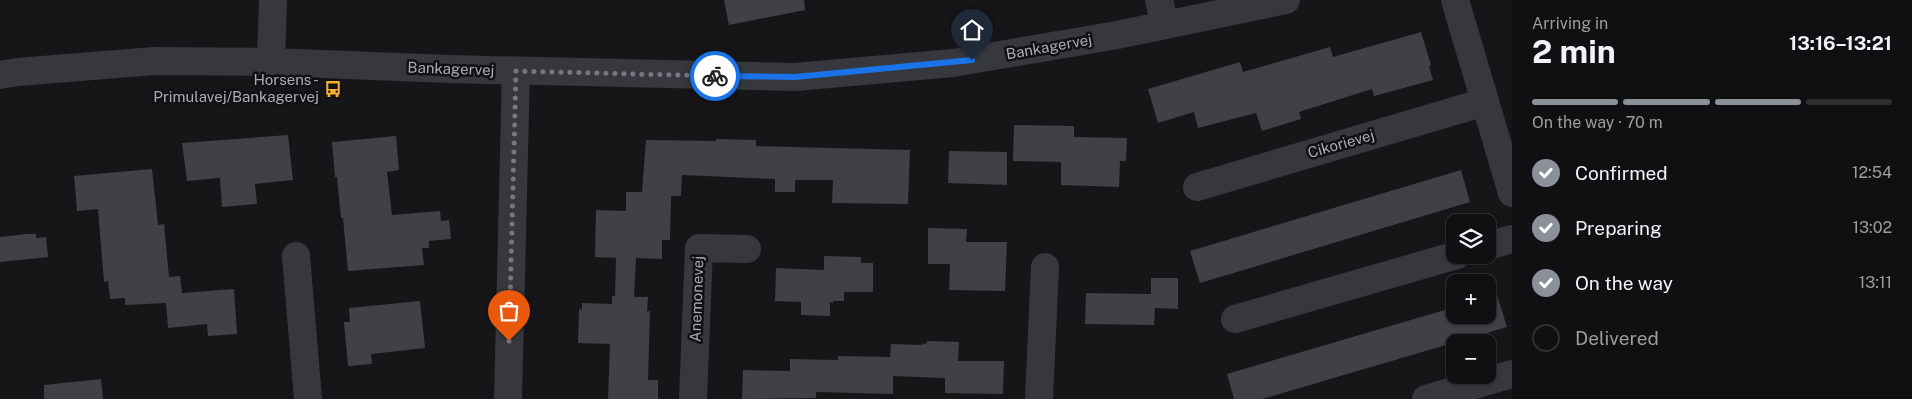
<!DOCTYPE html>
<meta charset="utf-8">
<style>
:root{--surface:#101012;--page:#1e1e20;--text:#f1f3f6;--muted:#9c9d9f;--line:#303032;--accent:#8c9099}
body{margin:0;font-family:"Public Sans",sans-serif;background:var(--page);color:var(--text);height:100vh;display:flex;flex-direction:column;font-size:19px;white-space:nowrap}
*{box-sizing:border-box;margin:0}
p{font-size:16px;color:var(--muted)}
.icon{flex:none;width:28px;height:28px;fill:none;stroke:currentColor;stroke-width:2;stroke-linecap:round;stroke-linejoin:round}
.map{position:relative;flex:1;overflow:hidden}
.sheet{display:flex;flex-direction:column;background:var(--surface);width:400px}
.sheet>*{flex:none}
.buttons{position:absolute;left:1446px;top:214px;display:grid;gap:10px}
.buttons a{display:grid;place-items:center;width:50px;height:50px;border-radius:10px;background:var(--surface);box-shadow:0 1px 4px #0004,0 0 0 1px var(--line);font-size:25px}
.pin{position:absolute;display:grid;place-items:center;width:42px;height:42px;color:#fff;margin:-51px -21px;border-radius:50% 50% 50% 0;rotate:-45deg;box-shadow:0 0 5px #0007}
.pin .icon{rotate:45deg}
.courier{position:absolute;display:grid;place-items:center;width:50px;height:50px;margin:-25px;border:4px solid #1a73e8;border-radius:50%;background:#fff;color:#222;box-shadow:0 1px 6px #0007}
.summary em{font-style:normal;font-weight:700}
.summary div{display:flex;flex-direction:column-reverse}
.summary{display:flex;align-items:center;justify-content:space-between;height:85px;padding:0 20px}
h1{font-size:32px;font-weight:700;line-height:38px}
.bar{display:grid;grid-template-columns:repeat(4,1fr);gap:8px 5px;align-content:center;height:60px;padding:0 20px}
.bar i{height:6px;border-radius:4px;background:var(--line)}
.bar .on{background:var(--accent)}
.bar p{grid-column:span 4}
ol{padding:0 20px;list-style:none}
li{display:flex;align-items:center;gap:15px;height:55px}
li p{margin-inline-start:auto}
li .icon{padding:5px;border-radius:50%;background:var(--accent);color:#fff;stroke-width:4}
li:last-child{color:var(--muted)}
li i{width:28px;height:28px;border:2px solid var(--line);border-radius:50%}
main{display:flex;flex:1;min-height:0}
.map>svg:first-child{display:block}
.building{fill:#404145}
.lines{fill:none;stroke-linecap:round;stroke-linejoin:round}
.minor{stroke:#37383d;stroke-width:28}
.done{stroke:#757880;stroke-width:5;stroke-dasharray:0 9}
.route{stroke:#1a73e8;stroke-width:6}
.labels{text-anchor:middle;stroke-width:5;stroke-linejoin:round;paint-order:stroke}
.street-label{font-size:15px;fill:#a8adb8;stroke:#111113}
.poi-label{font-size:15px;fill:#a8adb8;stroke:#111113;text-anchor:end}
</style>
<main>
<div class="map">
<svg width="1512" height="399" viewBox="0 0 1512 399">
<rect width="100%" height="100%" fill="#161618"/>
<g class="building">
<path d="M 724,0 L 804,0 L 805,10 L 729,25 Z"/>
<path d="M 1421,32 L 1431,65 L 1429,66 L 1433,80 L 1374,96 L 1372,89 L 1299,112 L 1301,119 L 1262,131 L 1256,113 L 1198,128 L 1194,112 L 1158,123 L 1148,89 L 1240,62 L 1243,72 L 1330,47 L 1333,57 Z"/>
<path d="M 1014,125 L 1074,126 L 1074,137 L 1127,138 L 1126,161 L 1120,161 L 1119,187 L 1061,185 L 1061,162 L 1013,161 Z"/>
<path d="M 288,135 L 293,180 L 255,184 L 257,204 L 222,207 L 220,178 L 187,181 L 182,143 Z"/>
<path d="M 396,136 L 399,170 L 387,172 L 392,215 L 440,211 L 441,221 L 449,220 L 451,239 L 429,241 L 429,248 L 422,248 L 424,265 L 348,271 L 343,218 L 341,218 L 337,177 L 335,177 L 332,142 Z"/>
<path d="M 716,139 L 756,140 L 756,146 L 910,150 L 908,204 L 832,203 L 833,180 L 795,180 L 795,192 L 775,192 L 775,179 L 682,175 L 681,196 L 671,196 L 670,240 L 662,240 L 662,259 L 636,258 L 634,297 L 648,297 L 647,312 L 650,311 L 648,380 L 658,380 L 658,399 L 608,399 L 610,344 L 578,343 L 579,309 L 582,310 L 582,303 L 612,304 L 612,296 L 615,296 L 616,258 L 595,257 L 596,210 L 626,211 L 626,192 L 642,192 L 646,140 L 716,141 Z"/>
<path d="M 949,151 L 1007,152 L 1007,185 L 948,183 Z"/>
<path d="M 152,169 L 158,225 L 164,224 L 169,277 L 180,276 L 182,293 L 234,289 L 237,334 L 208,336 L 207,324 L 168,328 L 166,303 L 125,305 L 125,298 L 110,299 L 108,281 L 104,282 L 98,209 L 77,211 L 74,176 Z"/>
<path d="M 1461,170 L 1470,202 L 1200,283 L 1190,251 Z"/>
<path d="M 928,228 L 967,229 L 966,242 L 1007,242 L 1005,291 L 949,290 L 950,264 L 928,264 Z"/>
<path d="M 27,234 L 36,234 L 36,238 L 46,237 L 48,257 L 0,262 L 0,237 Z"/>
<path d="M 824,256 L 861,257 L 861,263 L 873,263 L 873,292 L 844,292 L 844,301 L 833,301 L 833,303 L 830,302 L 830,316 L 801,315 L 801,302 L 775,301 L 776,268 L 824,270 Z"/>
<path d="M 1151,278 L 1178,278 L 1178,309 L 1155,308 L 1154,325 L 1085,324 L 1086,293 L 1151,294 Z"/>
<path d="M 1497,295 L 1507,327 L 1262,399 L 1234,399 L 1227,374 L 1455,307 L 1455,315 L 1488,315 L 1488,297 Z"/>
<path d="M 420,301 L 425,348 L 371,354 L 372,364 L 348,366 L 344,322 L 350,322 L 349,308 Z"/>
<path d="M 927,341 L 959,342 L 958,361 L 1004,361 L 1003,394 L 945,393 L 945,378 L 893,376 L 893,394 L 816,392 L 816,398 L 742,399 L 743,370 L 790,371 L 790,359 L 838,360 L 838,356 L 890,357 L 891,344 L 920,345 L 927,343 Z"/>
<path d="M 101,379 L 103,399 L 44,399 L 44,385 Z"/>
</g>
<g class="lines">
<g class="minor">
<path d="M 1159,0 L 1165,25"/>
<path d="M 1455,0 L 1512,193"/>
<path d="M 271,62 L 273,0"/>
<path d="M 0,75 L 18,72 L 154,61 L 271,62 L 449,69 L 795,77 L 953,63 L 1117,35 L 1286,0"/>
<path d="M 1197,187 L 1485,102"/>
<path d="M 1488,246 L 1512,239"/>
<path d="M 296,256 L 308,399"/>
<path d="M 1235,319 L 1457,255"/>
<path d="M 508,399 L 516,71"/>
<path d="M 693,399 L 699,248 L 747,249"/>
<path d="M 1039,399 L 1045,267"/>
<path d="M 1426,399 L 1512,374"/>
</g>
</g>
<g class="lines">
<path class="done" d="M 509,341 L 516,71 L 715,76"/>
<path class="route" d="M 715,76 L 795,77 L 972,60"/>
</g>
<defs>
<g id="bus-bare" transform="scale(1.35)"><path d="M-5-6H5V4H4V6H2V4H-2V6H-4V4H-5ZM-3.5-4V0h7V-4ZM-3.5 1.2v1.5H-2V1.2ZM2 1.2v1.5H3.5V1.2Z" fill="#f2b134" stroke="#111113" stroke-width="2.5" paint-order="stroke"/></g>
</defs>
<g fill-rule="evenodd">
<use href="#bus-bare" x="333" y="89"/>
</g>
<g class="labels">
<g class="street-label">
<text transform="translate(1049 47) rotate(-10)" y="5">Bankagervej</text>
<text transform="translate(451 69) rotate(2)" y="5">Bankagervej</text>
<text transform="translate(1341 144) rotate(-16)" y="5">Cikorievej</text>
<text transform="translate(697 299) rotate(-88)" y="5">Anemonevej</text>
</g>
<g class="poi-label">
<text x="319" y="85">Horsens -<tspan x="319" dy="17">Primulavej/Bankagervej</tspan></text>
</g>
</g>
</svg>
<div class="buttons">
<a><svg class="icon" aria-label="layers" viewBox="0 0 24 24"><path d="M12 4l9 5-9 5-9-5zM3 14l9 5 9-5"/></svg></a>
<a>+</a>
<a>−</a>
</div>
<div class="pin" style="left:509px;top:341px;background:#ea580c"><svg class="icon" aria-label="bag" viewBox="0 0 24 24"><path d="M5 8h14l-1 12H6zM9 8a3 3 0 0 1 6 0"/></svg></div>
<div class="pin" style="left:972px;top:60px;background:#1f2937"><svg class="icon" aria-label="home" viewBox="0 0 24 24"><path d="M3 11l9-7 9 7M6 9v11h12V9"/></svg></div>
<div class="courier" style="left:715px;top:76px"><svg class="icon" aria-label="bike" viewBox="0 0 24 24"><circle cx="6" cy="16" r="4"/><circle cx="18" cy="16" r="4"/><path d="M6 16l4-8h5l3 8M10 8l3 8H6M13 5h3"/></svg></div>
</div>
<section class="sheet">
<div class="summary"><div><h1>2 min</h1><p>Arriving in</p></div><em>13:16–13:21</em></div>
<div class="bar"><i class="on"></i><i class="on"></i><i class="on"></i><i></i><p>On the way · 70 m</p></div>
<ol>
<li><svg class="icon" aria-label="check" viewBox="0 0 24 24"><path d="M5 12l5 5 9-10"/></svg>Confirmed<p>12:54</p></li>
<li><svg class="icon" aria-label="check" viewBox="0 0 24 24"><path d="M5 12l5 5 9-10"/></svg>Preparing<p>13:02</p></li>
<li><svg class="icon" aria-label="check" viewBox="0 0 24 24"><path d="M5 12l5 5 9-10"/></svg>On the way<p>13:11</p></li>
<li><i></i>Delivered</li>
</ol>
</section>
</main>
